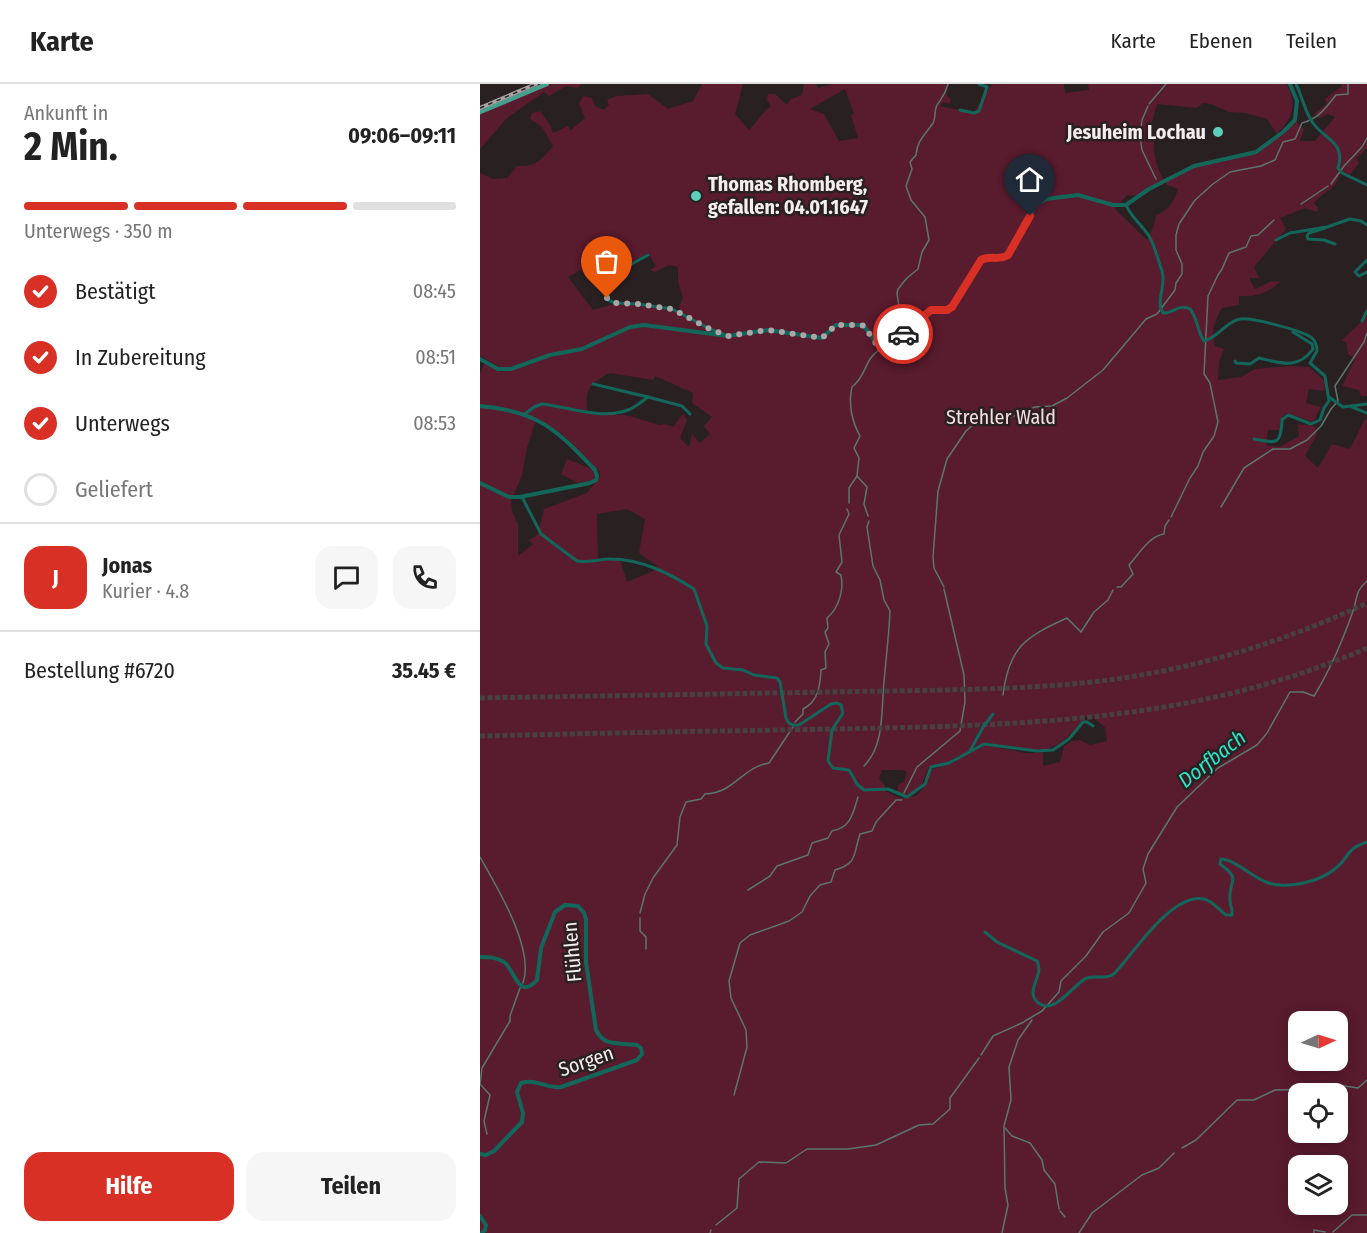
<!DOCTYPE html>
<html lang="de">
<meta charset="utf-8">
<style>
:root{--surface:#fff;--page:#f6f6f6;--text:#222;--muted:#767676;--line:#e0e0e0;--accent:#d93025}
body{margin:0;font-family:"Fira Sans Condensed",sans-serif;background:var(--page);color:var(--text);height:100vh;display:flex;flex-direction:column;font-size:22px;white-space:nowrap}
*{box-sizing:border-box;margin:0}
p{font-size:20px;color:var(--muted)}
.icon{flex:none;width:33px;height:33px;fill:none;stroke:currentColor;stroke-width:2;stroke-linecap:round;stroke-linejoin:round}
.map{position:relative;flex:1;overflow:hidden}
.side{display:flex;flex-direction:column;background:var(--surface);width:480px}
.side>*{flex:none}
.needle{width:39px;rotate:86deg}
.fabs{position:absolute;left:808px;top:927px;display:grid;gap:12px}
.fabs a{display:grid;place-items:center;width:60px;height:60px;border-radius:12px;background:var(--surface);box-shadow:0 3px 15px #0003;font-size:30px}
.pin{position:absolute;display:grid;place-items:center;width:51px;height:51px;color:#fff;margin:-62px -26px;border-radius:50% 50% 50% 0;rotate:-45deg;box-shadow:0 0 6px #0007}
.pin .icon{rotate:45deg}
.courier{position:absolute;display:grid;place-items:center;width:60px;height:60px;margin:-30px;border:4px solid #d93025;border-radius:50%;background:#fff;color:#222;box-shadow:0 2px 8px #0007}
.overview em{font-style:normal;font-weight:700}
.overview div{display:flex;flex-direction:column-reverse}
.overview{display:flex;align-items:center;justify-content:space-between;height:102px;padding:0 24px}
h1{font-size:39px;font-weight:700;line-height:45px}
.bar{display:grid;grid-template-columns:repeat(4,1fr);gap:9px 6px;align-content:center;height:72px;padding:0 24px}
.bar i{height:8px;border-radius:4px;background:var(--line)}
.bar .active{background:var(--accent)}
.bar p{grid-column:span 4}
.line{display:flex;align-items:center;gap:15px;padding:0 24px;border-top:2px solid var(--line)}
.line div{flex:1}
.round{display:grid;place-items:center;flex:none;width:63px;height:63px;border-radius:18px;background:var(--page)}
ol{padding:0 24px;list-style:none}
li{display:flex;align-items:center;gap:18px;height:66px}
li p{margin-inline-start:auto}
li .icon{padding:6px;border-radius:50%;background:var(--accent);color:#fff;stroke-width:4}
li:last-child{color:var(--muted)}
li i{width:33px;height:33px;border:3px solid var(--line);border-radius:50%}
.cta{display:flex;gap:12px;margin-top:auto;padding:12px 24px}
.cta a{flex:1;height:69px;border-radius:18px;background:var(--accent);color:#fff;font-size:24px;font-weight:700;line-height:69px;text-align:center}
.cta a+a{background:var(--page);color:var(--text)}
header{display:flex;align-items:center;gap:36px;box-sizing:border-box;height:84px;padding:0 30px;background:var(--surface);border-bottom:2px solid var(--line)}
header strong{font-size:28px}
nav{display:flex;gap:33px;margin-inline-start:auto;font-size:21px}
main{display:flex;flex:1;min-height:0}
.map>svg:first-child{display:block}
.green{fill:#591b2e;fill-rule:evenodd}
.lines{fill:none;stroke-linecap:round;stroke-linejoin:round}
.stream{stroke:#5c7570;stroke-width:1.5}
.motorway-tunnel{stroke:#473f41;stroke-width:5;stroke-dasharray:5 2.5;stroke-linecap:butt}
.minor{stroke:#13675a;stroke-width:3}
.tertiary{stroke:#13675a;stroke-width:4}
.primary{stroke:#479f8f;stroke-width:4.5}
.rail-casing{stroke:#a8a1a2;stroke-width:4}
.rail{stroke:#292022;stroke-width:1.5;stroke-dasharray:4.5;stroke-linecap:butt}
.done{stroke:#ada6a7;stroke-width:6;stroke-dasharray:0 10.8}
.route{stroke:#d93025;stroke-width:8}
.poi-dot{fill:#5dceb9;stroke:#292022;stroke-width:2}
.labels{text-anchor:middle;stroke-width:5;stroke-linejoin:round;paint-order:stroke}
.poi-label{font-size:20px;font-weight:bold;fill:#f4eeef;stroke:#292022;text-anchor:end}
.park-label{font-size:20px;fill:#f7dde2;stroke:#292022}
.street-label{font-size:20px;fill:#f4eeef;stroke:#292022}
.water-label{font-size:21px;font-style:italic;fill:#2de6ca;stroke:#292022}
</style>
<header>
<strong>Karte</strong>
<nav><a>Karte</a><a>Ebenen</a><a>Teilen</a></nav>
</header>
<main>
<section class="side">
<div class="overview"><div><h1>2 Min.</h1><p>Ankunft in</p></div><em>09:06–09:11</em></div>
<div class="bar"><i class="active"></i><i class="active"></i><i class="active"></i><i></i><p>Unterwegs · 350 m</p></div>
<ol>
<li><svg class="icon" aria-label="check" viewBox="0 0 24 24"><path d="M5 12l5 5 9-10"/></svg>Bestätigt<p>08:45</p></li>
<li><svg class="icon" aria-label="check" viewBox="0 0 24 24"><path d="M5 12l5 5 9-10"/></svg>In Zubereitung<p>08:51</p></li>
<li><svg class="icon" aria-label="check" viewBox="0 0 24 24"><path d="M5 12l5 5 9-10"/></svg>Unterwegs<p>08:53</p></li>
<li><i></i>Geliefert</li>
</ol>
<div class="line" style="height:108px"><b class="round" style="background:var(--accent);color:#fff">J</b><div><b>Jonas</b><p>Kurier · 4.8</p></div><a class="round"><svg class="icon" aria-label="chat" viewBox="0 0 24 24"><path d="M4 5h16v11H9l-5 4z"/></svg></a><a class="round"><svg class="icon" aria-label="phone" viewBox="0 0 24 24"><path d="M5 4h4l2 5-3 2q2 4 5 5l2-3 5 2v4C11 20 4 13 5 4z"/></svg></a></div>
<div class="line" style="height:78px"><div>Bestellung #6720</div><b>35.45 €</b></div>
<div class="cta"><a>Hilfe</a><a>Teilen</a></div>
</section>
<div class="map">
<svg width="887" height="1149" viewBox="0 0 887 1149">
<rect width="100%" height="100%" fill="#292022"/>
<g class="green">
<path d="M 72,0 L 101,0 L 98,4 L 86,2 L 69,12 L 64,8 L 27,34 L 0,65 L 0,30 Z"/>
<path d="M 222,0 L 263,0 L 255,30 L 269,46 C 278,38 281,29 291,22 L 287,16 L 288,10 L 295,10 L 307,21 L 311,15 L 322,11 L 324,0 L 336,0 L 338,4 L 352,0 L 469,0 L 466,10 L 471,16 L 469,20 L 463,18 L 460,22 L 494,29 L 509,4 L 513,0 L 584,0 L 585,9 L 609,6 L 608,0 L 807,0 C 817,22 813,33 797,50 L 787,35 L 766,29 L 749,28 L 731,20 L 723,19 L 717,24 L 677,20 L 670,46 L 675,48 C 672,66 675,81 684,97 C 695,91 707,84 719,81 C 760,69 784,75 815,36 L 824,45 L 820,57 L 835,57 L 855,33 L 847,30 L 839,34 L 835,29 L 847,20 L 845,15 L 862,2 L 861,0 L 887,0 L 887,64 L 876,75 L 879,79 L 870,91 L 861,87 C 857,107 844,106 834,119 L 838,124 L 837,128 L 825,124 L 800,134 L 806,145 L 774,183 L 779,194 L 769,194 L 775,205 L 792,197 L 800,198 C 788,209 776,213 759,212 L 759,221 L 742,224 C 734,238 731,247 735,262 L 744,265 L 739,278 L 738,296 L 761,293 L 775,285 L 812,282 L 829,283 L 845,297 L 844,307 L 829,305 L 826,319 L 841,323 L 833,338 L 807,329 L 802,333 L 800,346 L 788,346 L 786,361 L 800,363 L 819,352 L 818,340 L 835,342 L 837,350 L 825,372 L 838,384 L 852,360 L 870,365 L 885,335 L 887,336 L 887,1149 L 0,1149 L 0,290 L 4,279 L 21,288 L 29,286 L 50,281 L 70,271 L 102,265 L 127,253 L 102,263 L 69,270 L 31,283 L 20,283 L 0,272 L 0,89 L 13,95 L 27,94 L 37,82 C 56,83 61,76 73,62 L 62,43 L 50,35 L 52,29 L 60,27 L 70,41 L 73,49 L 88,42 L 91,46 L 105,34 L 99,19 L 103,12 L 112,14 L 115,22 L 124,26 L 129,21 L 127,16 L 137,12 L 168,10 L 188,25 L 213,17 ZM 365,5 L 374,30 L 371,31 L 378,54 L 359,57 L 344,30 L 330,25 ZM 684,97 L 687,101 L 698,105 C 694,117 688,128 676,131 L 673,144 L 667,156 L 635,125 L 647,111 L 660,112 ZM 168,169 L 176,182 L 170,186 L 175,188 L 189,181 L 198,183 L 198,198 L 203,214 L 199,223 L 201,230 C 183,222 156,216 136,220 C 128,221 121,224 113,226 L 88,193 L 116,178 L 125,192 ZM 130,289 L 173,296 L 175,292 L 213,309 L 212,319 L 232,333 L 224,342 L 230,350 L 220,359 L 212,350 L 209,363 L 200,354 L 207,336 L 203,330 L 193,343 L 184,340 L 179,341 L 146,331 L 108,330 C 104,305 109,300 130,289 ZM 56,336 C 82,344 100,368 119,387 L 120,393 L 107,409 L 64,425 L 58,450 L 49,456 L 53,460 L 38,472 L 38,440 L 32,427 L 31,417 L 42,391 L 47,364 ZM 147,425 L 165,435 L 159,469 L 177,482 L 178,485 L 147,498 L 140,475 L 118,475 L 117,430 ZM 608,630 L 625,643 L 627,657 L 610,661 L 600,656 L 592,657 L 584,662 L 580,678 L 563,682 L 563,669 L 545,669 L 505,661 L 479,674 L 473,679 L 450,686 L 443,705 L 436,712 L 420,714 L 405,707 L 405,701 L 399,695 L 402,686 L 423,686 L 427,688 L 424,698 L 419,700 L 417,708 C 424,714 432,712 439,707 L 449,683 L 471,678 L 472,675 L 488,668 L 502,641 L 503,645 L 494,663 C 510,657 509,660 526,663 C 572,671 579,665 608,630 ZM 819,938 L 858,938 L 858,976 L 819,976 ZM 819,1010 L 858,1010 L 858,1048 L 819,1048 ZM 819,1082 L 858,1082 L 858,1120 L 819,1120 Z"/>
<path d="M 887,227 L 887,312 L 881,312 L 879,306 L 862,302 L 875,275 L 868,270 L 867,259 L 862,256 L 882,237 Z"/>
<path d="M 87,375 L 112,385 L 115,391 L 113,396 L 98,399 L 81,390 Z"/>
</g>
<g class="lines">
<g class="stream">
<path d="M 669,20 L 686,0"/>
<path d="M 668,22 L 662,36 L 660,52 L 662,66 L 676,95"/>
<path d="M 851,100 L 864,82 L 882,63 L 887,54"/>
<path d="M 821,120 L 848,102"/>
<path d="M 404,259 C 412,249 413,229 419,222 L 417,210 L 418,205 L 427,194 L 438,185 L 442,168 L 449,156 L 445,133 L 431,116 L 426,102 L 432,85 L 430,78 L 436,71 C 437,56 446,50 453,39 C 456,34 454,27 457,21 C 463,12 465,11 468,0"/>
<path d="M 377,392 L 387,403 L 384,420 L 388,432"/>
<path d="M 369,419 L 369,404 L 377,392 L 379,374 L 374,364 L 380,352 C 372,338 368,319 372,303 C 388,290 383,277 399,266"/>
<path d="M 741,423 L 764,384 L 793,365 L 810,365 L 827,356 L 841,342 L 851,325 L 858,317 L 855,302 L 884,258 L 887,249"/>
<path d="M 691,433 L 710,394 L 718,382 L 723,368 L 734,352 L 738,338 L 730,299 L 724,290 L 728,212 L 738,191 L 742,185 L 749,169 L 766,163 L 771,152 L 778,151 L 794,136"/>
<path d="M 464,503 L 454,484 L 453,473 L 458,407 L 467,375 L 486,347 L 493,341 L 517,339 L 555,323 L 572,322 L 587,314 L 623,286 L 666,235 L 677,230 L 695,206 L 696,199 L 702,190 L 702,180 L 696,166 L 696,151 L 699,140 L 715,116 L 733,100 L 750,88 L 781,82 L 795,76 L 803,58 L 815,55 L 822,39 C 838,35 846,24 856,11 L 868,10 L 868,0"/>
<path d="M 637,503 L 641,503 L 653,490 L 649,481 C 659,470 669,452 684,450 L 685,442 L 689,436"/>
<path d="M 523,611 C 529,563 545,553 587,534 L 601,548 L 614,528 L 628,516 L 633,506"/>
<path d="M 315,638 L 323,630 L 323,625 C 339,617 340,601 341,586 L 346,584 L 345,568 L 349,560 L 345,548 L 348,544 L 347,534 C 359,524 364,506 361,491 L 356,488 L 362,478 L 359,451 L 369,430 L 367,425"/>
<path d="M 384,682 C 405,661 401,626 404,598 C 406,574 409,551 410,527 L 404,516 L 400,496 L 393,482 L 387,443 L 389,437"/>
<path d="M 424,709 L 437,683 L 480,647 L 485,618 L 484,591 L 464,505"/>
<path d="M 0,773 C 17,803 55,865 43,899"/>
<path d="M 268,806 L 290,792 L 297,782 L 328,771 L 332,759 L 348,754 L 352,747 C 371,744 373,729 378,713"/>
<path d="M 160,829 L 165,810 L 173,794 L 197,761 L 200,733 L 206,718 L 221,715 L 225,710 C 255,709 262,683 289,679 L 313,643"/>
<path d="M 160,834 L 160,847 L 166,853 L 166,865"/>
<path d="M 545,937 L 562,927 L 579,908 L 581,897 L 606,872 L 623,848 L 649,829 L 666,799 L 663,785 L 668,770 L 697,723 L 738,684 L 777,661 L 787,649 L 810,608 L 823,608 L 834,612 C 850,586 862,558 872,530 C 878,515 874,508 887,497"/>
<path d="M 501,971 L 513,952 L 544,938"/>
<path d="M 254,1011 L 267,963 L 266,946 L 251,914 L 249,897 L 260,859 L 270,851 L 309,837 L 322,828 L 330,812 L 340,801 L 351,798 L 355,786 C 378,779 373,771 380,750 L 392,747 L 396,738 L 416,716 L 422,716"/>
<path d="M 525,1044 L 532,1052 L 550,1059 L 562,1076 L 564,1086 L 575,1100 L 579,1125"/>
<path d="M 7,1050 L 4,1037 L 10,1011 L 0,1000 L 2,984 L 30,937 L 30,932 L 40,904"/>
<path d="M 702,1064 L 716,1056 L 757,1016 L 774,1016 L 795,1006 L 847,1005 L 858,1001 L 878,1004 L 887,996"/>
<path d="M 580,1127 L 585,1133"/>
<path d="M 236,1141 L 257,1124 L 259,1095 L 279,1078 L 306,1079 L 327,1065 L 368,1065 L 396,1061 L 439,1041 L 453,1040 L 470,1025 L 470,1014 L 499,974"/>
<path d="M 853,1148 L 872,1131 L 887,1131"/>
<path d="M 230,1149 L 231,1146"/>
<path d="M 522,1149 L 528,1121 L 525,1104 L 524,1042 L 531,1016 L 529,983 L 538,956 L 552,936"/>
<path d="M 599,1149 L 612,1129 L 662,1091 L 679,1084 L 694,1069"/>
<path d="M 834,1149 L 834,1146 L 845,1148"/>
</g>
<g class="motorway-tunnel">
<path d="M 0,614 C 117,612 233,610 350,608 C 437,606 526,607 613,598 C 708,587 800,560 887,519"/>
<path d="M 0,652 C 119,649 239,647 358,645 C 542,641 715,639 887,564"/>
</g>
<g class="minor">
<path d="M 816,0 C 822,12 825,29 833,39 C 845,56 866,58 858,84 L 862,89 L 887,101"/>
<path d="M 480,26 L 494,29 L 499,27 L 507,3 L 499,0"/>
<path d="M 646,121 C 651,133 662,141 669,152 C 675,162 678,176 682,187 C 687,201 675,216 683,229 C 693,230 699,219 710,225 C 718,234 717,248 724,257 C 737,254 747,237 760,235 C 771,233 824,247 832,254 C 836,258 837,262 837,267 L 830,279 L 845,292 L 849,317 L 844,324 L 840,336 L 831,340 L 808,331 L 802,336 C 801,362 796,359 774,355"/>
<path d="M 845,144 L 829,149 L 827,152 L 828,155 L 844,156 L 855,160"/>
<path d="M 796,156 L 810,149 L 847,143 L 870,135 L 881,137 L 887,141"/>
<path d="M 168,171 L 126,194 L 128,216 L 135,219 L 158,220 L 192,225 L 230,245 L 246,251"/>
<path d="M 887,176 L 875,188 L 879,192 L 887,188"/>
<path d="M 882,237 L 887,227"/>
<path d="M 755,277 L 756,279 L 770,280 L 779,274 C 801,279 818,286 833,265 L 832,260 L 813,248"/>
<path d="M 113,300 L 168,313"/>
<path d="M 849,313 L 863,323 L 887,320"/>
<path d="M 872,323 L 887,329"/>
<path d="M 45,330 L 54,323 L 62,320 C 89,323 121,336 148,326 C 155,324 162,317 168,313 L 202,322 L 210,330"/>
<path d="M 42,413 L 61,450 L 97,477 C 108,479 120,475 130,475 C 161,475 189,489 214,505 L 227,542 L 226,560 L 236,579 L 243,584 L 263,586 L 274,591 L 297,594 L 300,598 L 306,634 C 308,640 313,642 319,641 L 351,620 L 357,619 L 361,621 L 363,629 L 352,646 L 348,677 L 353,684 L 369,686 L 377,700 L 384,706 L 408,705 L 427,713 L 445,700 L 451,683 L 469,679 L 504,660 L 557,667 L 573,666 L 589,655 L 603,638 L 607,638 L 613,642"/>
<path d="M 490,667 L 503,643 L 513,630"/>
<path d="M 505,848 L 517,858 L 557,877 C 563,889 553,897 553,909 C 553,913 556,918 560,920 C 576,930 593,900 607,894 C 616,891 625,896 634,890 C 654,869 691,809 724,815 C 733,817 739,826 746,831 L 752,831 C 753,824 750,823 750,816 C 748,795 763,797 740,780 L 741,775 C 754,775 772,793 786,798 C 806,806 840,798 856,784 C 871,772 864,766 887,758"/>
</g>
<g class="tertiary">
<path d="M 0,275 L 18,285 L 31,285 L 70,271 L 102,265 L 150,243 L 164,241 L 248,252 L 288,246 L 342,254 L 356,241 L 382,241 C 390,246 390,255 402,264 L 409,263 L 449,228 L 467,226 L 472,223 L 501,176 C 510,171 519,176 528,171 L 556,121 L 566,115 L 598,111 L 633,121 L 646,121 L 669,105 L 714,82 L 776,68 L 803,48 L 815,36 L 817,17 L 810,0"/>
<path d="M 0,322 C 58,327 77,346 115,386 L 117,392 L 116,396 L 110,399 L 40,413 L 29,413 L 0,399"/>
<path d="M 0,873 C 8,873 16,873 24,878 C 35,886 38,917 57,896 L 61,864 L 75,828 L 85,821 L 98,822 L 104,829 L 106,835 L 106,878 L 116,946 C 125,964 140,958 157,961 L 161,964 L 162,970 L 157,976 L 81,1003 C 67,1005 55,994 41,999 L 37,1008 L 43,1029 L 42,1038 L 14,1067 L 6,1071 L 0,1070"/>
<path d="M 0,1132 L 6,1141 L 5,1146 L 2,1149"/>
</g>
<path class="primary" d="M 0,28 L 67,0"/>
<g class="rail-casing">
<path id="rail" d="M 0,24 L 56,0"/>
</g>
<use href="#rail" class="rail"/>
</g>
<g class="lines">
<path class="done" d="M 127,214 L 135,219 L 158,220 L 192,225 L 230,245 L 248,252 L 288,246 L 342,254 L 356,241 L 382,241 C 392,248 389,259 405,264 L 409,263 L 423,250"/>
<path class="route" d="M 423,250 L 451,226 L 467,226 L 472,223 L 501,176 C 510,171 519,177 528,171 L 550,132"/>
</g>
<g class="poi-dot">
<circle cx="738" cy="48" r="6"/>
<circle cx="216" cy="112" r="6"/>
</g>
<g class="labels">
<g class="poi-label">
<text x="726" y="55">Jesuheim Lochau</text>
<text x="228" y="107" text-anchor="start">Thomas Rhomberg,<tspan x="228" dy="23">gefallen: 04.01.1647</tspan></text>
</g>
<g class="park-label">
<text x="521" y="340">Strehler Wald</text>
</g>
<g class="street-label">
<text transform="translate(92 868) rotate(-95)" y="7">Flühlen</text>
<text transform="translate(106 977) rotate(-19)" y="7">Sorgen</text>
</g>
<g class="water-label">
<text transform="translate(732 675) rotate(-38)" y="7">Dorfbach</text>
</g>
</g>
</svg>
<div class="fabs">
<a><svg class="needle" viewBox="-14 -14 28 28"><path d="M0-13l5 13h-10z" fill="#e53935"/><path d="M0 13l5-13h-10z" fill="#767676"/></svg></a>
<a><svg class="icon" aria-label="locate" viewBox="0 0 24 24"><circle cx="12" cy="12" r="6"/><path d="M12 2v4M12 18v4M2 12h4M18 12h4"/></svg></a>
<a><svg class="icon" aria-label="layers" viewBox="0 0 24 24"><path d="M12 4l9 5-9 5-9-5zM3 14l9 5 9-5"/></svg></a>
</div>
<div class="pin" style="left:127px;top:214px;background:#ea580c"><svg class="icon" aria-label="bag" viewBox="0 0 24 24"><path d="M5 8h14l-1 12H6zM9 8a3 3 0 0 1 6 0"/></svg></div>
<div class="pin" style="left:550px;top:132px;background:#1f2937"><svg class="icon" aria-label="home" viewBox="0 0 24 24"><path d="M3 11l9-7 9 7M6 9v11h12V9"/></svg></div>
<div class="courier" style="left:423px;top:250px"><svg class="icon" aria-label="car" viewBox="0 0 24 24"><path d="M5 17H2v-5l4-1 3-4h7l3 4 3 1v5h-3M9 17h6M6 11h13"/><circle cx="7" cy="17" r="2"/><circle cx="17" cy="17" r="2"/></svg></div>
</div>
</main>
